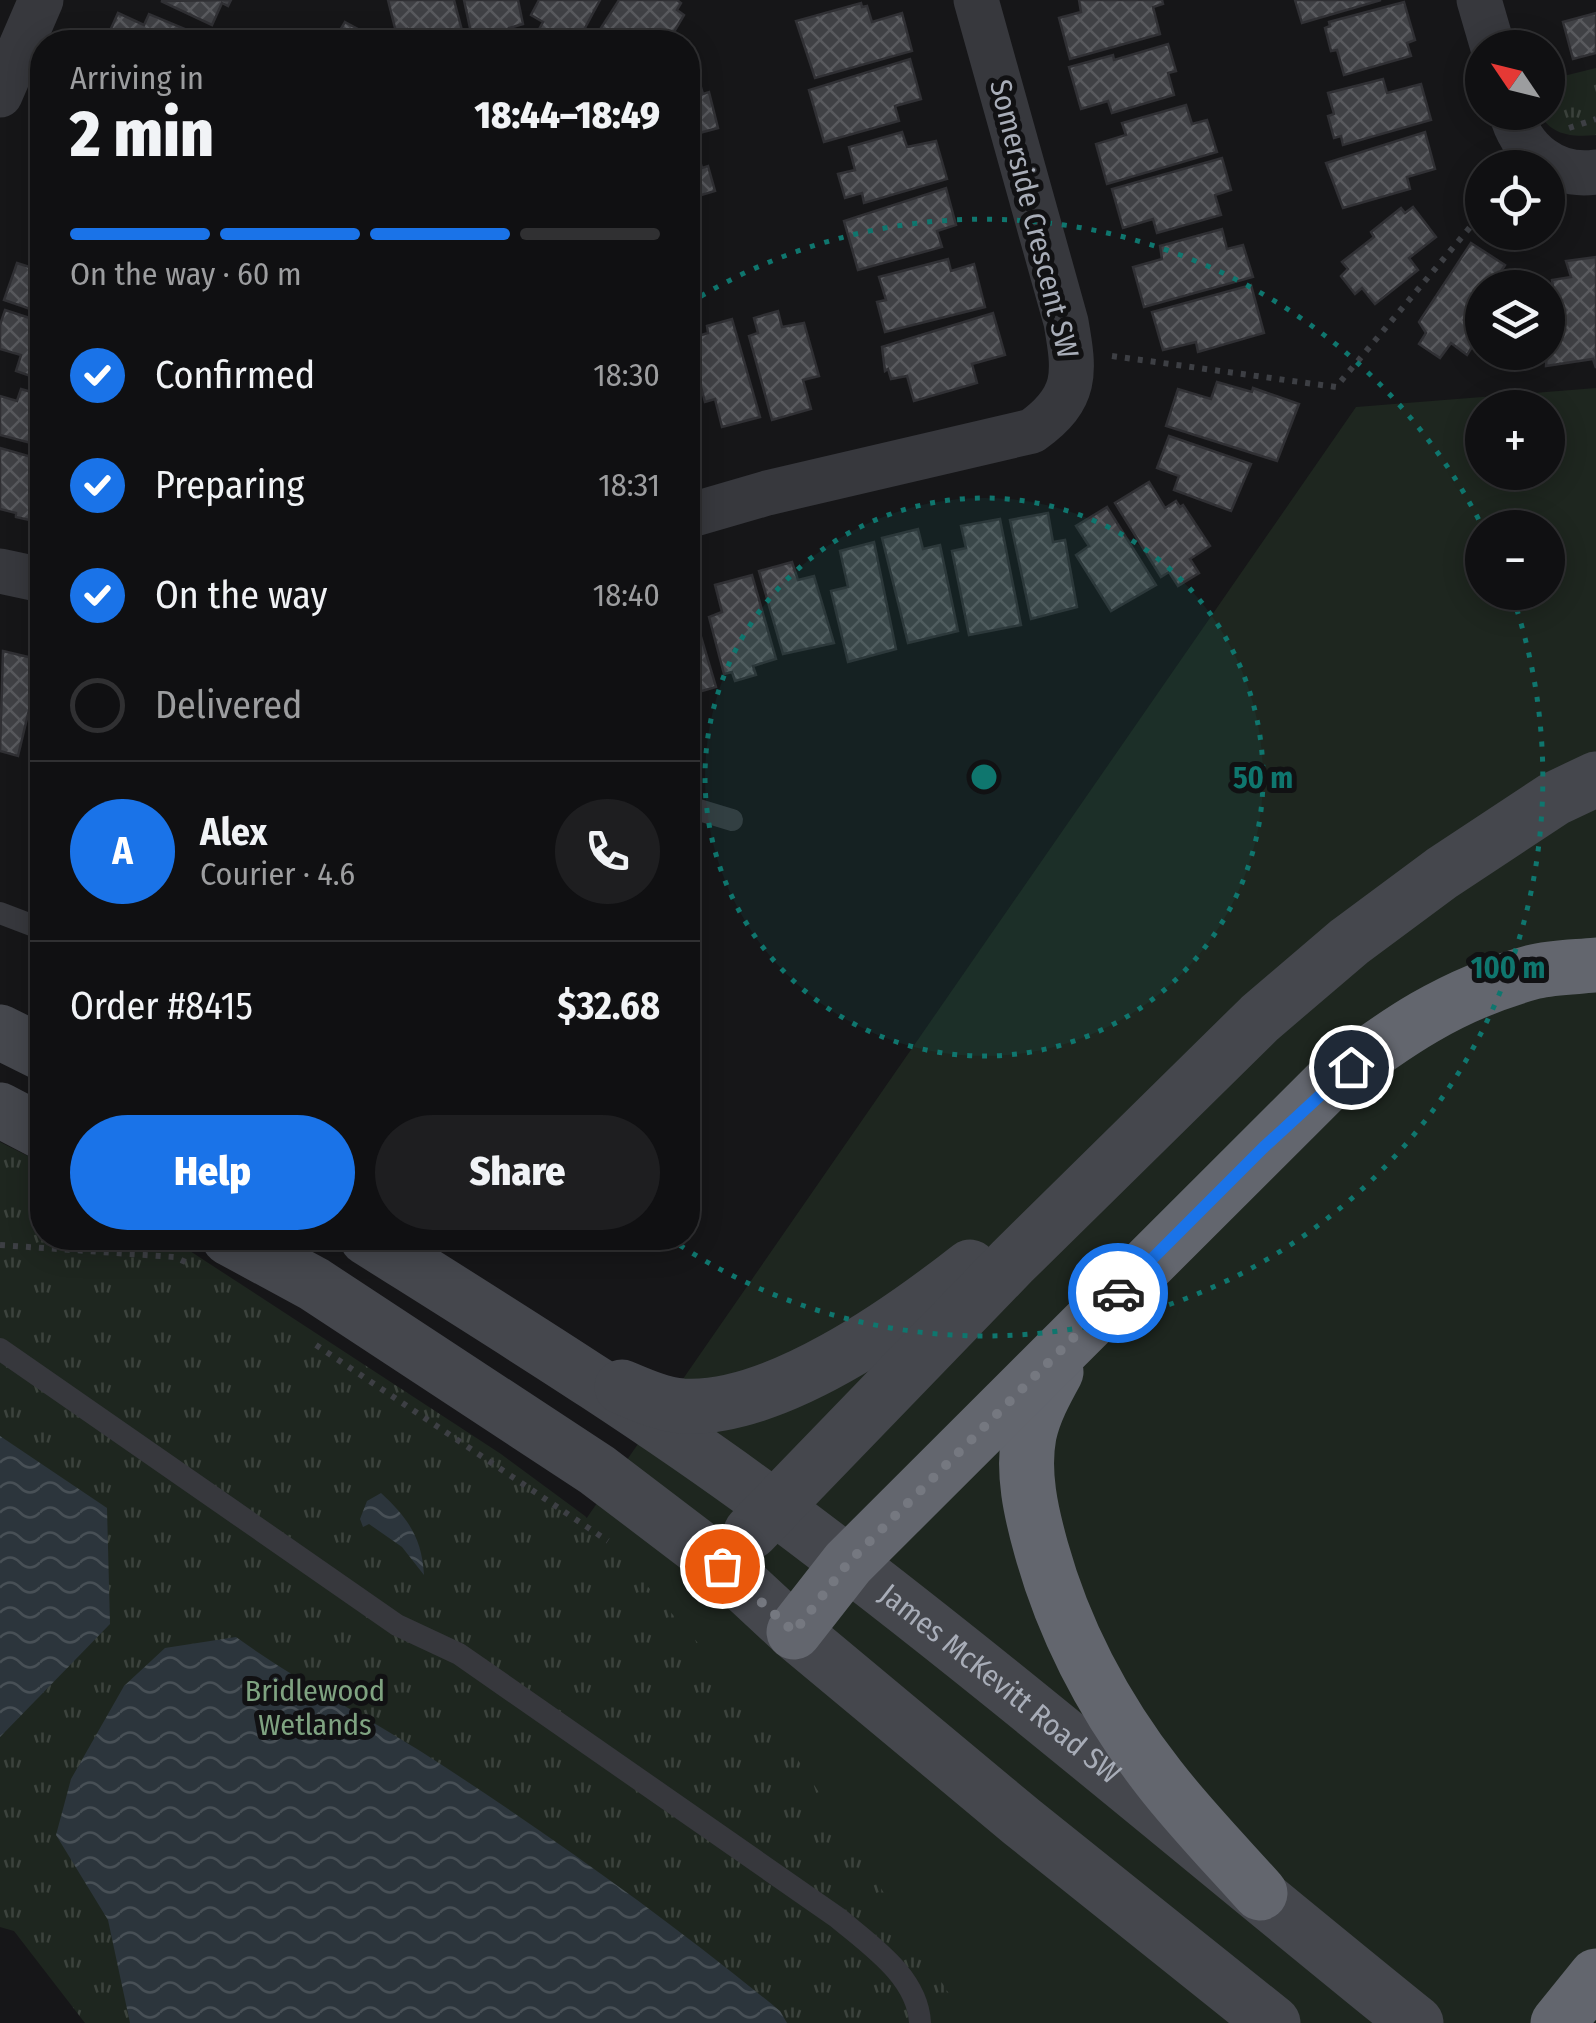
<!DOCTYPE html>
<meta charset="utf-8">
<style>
:root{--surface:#101012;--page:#1e1e20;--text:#f1f3f6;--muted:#9c9d9f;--line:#303032;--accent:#1a73e8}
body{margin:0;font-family:"Fira Sans Condensed",sans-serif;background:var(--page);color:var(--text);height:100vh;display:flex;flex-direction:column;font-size:38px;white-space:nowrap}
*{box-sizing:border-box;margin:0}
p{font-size:32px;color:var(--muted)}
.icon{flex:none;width:55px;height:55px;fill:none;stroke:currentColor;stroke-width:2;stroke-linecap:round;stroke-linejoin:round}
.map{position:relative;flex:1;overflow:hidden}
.drawer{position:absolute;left:30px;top:30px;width:670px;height:1220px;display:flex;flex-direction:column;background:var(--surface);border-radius:40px;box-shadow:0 5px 25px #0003,0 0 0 2px var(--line)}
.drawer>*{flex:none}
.needle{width:65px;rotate:305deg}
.fabs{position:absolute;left:1465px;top:30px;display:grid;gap:20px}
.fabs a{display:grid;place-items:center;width:100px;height:100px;border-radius:50%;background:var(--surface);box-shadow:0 5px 25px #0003,0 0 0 2px var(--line);font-size:50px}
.pin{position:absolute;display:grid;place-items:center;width:85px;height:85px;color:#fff;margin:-42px;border:5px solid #fff;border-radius:50%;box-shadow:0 2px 10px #0007}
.courier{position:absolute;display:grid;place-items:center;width:100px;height:100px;margin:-50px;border:8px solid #1a73e8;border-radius:50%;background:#fff;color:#222;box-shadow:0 2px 12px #0007}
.headline em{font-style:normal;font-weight:800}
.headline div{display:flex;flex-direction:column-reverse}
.headline{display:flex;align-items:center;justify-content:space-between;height:170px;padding:0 40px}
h1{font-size:65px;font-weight:800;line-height:75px}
.bar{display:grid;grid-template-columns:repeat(4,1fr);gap:15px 10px;align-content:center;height:120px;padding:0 40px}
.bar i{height:12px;border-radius:8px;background:var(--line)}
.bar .on{background:var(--accent)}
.bar p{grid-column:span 4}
.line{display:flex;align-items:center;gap:25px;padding:0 40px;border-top:2px solid var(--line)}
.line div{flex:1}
.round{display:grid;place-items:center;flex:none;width:105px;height:105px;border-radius:52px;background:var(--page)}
ol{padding:0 40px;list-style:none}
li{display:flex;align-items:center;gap:30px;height:110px}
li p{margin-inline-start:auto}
li .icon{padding:10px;border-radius:50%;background:var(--accent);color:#fff;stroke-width:4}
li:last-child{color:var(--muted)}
li i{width:55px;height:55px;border:5px solid var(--line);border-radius:50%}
.cta{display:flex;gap:20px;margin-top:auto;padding:20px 40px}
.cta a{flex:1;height:115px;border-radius:60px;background:var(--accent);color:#fff;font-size:40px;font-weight:800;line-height:115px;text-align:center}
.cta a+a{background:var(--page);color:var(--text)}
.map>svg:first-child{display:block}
.green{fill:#1e261f;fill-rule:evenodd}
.park{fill:url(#park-tufts)}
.water{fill:url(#water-waves)}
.building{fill:url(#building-cross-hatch);stroke:#303034;stroke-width:2.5}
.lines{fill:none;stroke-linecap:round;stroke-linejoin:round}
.path{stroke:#3d3f44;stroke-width:6;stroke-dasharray:5 8;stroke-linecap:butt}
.service{stroke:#37383d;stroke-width:22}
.minor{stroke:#37383d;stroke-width:45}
.secondary{stroke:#45474d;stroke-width:55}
.motorway{stroke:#63666e;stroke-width:55}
.done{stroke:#757880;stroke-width:10;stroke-dasharray:0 18}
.route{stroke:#1a73e8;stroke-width:12}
.ring{fill:none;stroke:#0f766e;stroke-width:5;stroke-dasharray:5 10}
.labels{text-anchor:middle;stroke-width:10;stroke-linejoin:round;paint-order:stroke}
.street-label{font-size:30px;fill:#a8adb8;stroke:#111113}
.park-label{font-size:30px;fill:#7fa381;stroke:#111113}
.centre{fill:#0f766e;stroke:#111113;stroke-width:5}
.ring-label{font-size:30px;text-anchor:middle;font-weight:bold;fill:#0f766e;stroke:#111113;stroke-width:10;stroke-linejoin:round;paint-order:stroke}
</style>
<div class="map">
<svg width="1596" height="2023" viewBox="0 0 1596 2023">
<defs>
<pattern id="park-tufts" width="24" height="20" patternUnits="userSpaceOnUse" patternTransform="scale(2.5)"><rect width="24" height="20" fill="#1e261f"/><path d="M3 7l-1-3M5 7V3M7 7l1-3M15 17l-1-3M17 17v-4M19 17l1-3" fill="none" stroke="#3c433d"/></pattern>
<pattern id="water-waves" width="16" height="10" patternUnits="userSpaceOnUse" patternTransform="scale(2.5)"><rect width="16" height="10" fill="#2c353c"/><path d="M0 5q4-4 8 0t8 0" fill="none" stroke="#485056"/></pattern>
<pattern id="building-cross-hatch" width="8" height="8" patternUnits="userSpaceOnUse" patternTransform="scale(2.5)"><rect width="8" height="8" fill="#404145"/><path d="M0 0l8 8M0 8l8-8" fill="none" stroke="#595a5e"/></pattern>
</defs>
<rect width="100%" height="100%" fill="#161618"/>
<path class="green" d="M 1596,388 L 1596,2023 L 237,2023 L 1356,407 ZM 1482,408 L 1548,408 L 1548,472 L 1482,472 ZM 1482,528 L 1548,528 L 1548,592 L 1482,592 Z"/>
<g class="park">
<path d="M 1596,68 L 1596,135 C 1572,137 1552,136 1539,113 L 1548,112 L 1548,80 Z"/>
<path d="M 0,1142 L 42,1163 L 42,1238 L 170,1238 L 501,1454 L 585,1516 L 787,1743 L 968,2023 L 85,2023 L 14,1931 L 0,1927 Z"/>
</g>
<g class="water">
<path d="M 0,1436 L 107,1508 L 110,1624 L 0,1737 Z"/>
<path d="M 381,1493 C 408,1518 422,1538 424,1575 L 402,1547 L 369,1524 L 363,1527 L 360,1519 L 367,1501 Z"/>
<path d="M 236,1637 C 302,1685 374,1720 442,1765 C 558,1841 673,1923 780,2011 L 787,2023 L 130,2023 L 108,1920 L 56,1835 L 71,1779 L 124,1686 L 165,1648 Z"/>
</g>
<g class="building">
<path d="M 231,0 L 228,6 L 222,3 L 212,25 L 161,1 Z"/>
<path d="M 388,0 L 454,0 L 465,42 L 424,42 L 422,32 L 410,36 L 407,29 L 396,32 Z"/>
<path d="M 464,0 L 518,0 L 523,24 L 509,28 L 512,42 L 473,42 Z"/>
<path d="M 539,0 L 600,0 L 585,28 L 588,31 L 582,42 L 532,42 L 543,22 L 531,15 Z"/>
<path d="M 619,0 L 677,0 L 681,3 L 677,10 L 684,15 L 668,42 L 592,42 Z"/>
<path d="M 1079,0 L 1162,0 L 1163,4 L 1153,7 L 1160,34 L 1070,59 L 1059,18 L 1081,12 Z"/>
<path d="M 1295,0 L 1381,0 L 1302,23 Z"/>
<path d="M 1404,2 L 1415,40 L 1407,43 L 1411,56 L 1344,75 L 1337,50 L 1331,51 L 1325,28 L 1330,26 L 1329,22 Z"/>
<path d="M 861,3 L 862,7 L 867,6 L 872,22 L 902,13 L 912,51 L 815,78 L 796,21 Z"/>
<path d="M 118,13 L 144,25 L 149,14 L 209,39 L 207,42 L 105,42 Z"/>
<path d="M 1596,13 L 1596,53 L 1573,59 L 1563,22 Z"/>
<path d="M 345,22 L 382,42 L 333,42 Z"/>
<path d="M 1168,44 L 1176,71 L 1168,73 L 1174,95 L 1112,113 L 1108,101 L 1081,109 L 1069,67 L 1113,55 L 1114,60 Z"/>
<path d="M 910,59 L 921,99 L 895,106 L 899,121 L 824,142 L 809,90 Z"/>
<path d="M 698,77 L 703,94 L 709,92 L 718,128 L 688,136 L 688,80 Z"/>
<path d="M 1383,79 L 1387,93 L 1421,84 L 1431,120 L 1343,145 L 1341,136 L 1334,138 L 1328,116 L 1334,114 L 1328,93 Z"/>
<path d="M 1186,105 L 1192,124 L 1207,120 L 1217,152 L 1107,184 L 1096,144 L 1126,135 L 1122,123 Z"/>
<path d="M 902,132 L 907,147 L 936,141 L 947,179 L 864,203 L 862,193 L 845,198 L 838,174 L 855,170 L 849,147 Z"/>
<path d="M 1425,132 L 1435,169 L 1407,177 L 1410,189 L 1343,208 L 1326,163 Z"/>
<path d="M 695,142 L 702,168 L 708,166 L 715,191 L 688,199 L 688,144 Z"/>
<path d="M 1222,158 L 1231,190 L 1215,195 L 1221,215 L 1157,233 L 1153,219 L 1123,228 L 1112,189 Z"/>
<path d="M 946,188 L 956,225 L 937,231 L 942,247 L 858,270 L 844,221 Z"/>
<path d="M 1413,207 L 1436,237 L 1409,258 L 1418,270 L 1375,304 L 1362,288 L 1355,294 L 1341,276 L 1348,269 L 1342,262 L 1374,237 L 1371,232 L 1401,208 L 1405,213 Z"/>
<path d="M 1222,229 L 1227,249 L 1243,245 L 1253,277 L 1144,307 L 1133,267 L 1162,259 L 1160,246 Z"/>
<path d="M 1471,243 L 1505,265 L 1490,288 L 1482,288 L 1482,331 L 1467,355 L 1451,343 L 1440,358 L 1419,344 L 1426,333 L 1419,322 Z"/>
<path d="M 1596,257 L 1596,368 L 1593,359 L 1546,366 L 1548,336 L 1560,334 L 1552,280 L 1571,277 L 1566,261 Z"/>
<path d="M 948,259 L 951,271 L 974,264 L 985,307 L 885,332 L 877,302 L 886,300 L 879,277 Z"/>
<path d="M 17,263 L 42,271 L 42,313 L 4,300 Z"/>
<path d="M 1251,285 L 1264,333 L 1198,352 L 1196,342 L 1163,350 L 1152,312 Z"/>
<path d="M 5,310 L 42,322 L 42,380 L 16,371 L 21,355 L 0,349 L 0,325 Z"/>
<path d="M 778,311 L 782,327 L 804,323 L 819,376 L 803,380 L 811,409 L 772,420 L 749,336 L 758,333 L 754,318 Z"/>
<path d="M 993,313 L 1005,355 L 972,364 L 977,383 L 914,401 L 907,376 L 891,379 L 888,369 L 885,371 L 882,347 Z"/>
<path d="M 732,319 L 760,417 L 722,427 L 715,399 L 705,402 L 688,339 L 708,333 L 707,326 Z"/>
<path d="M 1217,382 L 1252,392 L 1253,388 L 1299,404 L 1277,461 L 1166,426 L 1178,389 L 1211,399 Z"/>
<path d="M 21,389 L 42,395 L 42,446 L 0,435 L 0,396 L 17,401 Z"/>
<path d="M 1169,436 L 1251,464 L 1231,511 L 1174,490 L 1179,476 L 1157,468 Z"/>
<path d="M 0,448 L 42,460 L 42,520 L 38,522 L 16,517 L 16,513 L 0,509 Z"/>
<path d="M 1149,482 L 1165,508 L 1176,501 L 1180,507 L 1183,505 L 1210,546 L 1190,559 L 1199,573 L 1178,586 L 1169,572 L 1161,577 L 1115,503 Z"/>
<path d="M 1107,507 L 1156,585 L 1111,611 L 1076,555 L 1089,546 L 1076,526 Z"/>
<path d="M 1048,513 L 1053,542 L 1065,540 L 1077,607 L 1031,619 L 1010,520 Z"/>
<path d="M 1000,519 L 1021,625 L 969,635 L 952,551 L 966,548 L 961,526 Z"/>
<path d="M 918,529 L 923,549 L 940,545 L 958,631 L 908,643 L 882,538 Z"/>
<path d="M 874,542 L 896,649 L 848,662 L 831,591 L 848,587 L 840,551 Z"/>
<path d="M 792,562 L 798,580 L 814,576 L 834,643 L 783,654 L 759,571 Z"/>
<path d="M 752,575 L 776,659 L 753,666 L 756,675 L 735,681 L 732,672 L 724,674 L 709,617 L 722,612 L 715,585 Z"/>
<path d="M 694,625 L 695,631 L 699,630 L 716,687 L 688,695 L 688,627 Z"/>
<path d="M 3,651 L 41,660 L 18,756 L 0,751 Z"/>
<path d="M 42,691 L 42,752 L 30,749 Z"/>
</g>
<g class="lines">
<g class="path">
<path d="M 1569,128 L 1596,119"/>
<path d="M 1112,356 L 1336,387 L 1482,213"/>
<path d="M 0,1245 L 174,1257 L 192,1265"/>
<path d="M 316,1345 L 608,1541"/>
</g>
<g class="service">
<path d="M 688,811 L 699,810 L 732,820"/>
<path d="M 0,913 L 42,929"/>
<path d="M 0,1349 L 397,1625 L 459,1654 L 838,1918 C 870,1945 918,1977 920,2023"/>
</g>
<g class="minor">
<path d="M 1479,0 L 1493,48"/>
<path d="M 0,95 L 41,0"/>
<path d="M 1511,112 C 1521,151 1555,178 1596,172"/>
<path d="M 688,516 L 767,493 L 1032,431 C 1078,398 1075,373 1066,322 L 976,0"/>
<path d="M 0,571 L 42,580"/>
</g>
<g class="secondary">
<path d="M 0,1032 L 42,1053"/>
<path d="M 0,1110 L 42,1132"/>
<path d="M 229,1238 L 314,1284 L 597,1470 L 722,1565 L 794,1632 L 1022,1822 L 1273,2023"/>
<path id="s1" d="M 367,1238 C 505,1325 646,1412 778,1510 C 996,1673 1204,1852 1416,2023"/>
<path d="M 622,1387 C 641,1395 661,1404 682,1406 C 774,1412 900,1322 970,1267"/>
<path d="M 751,1532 L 1012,1262 L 1260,1018 L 1349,942 L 1442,873 L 1554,799 L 1596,779"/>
</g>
<g class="motorway">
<path d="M 1056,1372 C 1045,1392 1034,1412 1029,1435 C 1022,1473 1031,1512 1041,1548 C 1064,1631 1106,1710 1159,1778 C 1190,1818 1226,1855 1260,1893"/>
<path d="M 794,1632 L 848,1563 L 1328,1084 C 1395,1033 1451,994 1533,972 C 1553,967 1576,967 1596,965"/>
<path d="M 1558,2023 L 1596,1976"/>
</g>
</g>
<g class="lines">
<path class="done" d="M 722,1566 L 794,1632 L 848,1563 L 1118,1293"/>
<path class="route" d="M 1118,1293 L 1263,1148 L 1351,1067"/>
</g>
<circle cx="984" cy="777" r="279" fill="#0f766e" fill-opacity=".12"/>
<g class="ring">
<circle cx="984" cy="777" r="279"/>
<path d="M688 304A558 558 0 0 1 1481 524M1512 595A558 558 0 0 1 672 1240"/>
</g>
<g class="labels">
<g class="street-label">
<text transform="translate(1034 219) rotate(76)" y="10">Somerside Crescent SW</text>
<text dy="10" stroke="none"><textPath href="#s1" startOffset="775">James McKevitt Road SW</textPath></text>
</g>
<g class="park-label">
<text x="315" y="1701">Bridlewood<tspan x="315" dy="34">Wetlands</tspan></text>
</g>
</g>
<circle cx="984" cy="777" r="15" class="centre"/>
<g class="ring-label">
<text x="1263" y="788">50 m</text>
<text x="1508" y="978">100 m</text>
</g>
</svg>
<div class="fabs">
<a><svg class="needle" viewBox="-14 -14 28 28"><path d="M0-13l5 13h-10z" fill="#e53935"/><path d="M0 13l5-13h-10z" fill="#9c9d9f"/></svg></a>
<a><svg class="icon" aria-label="locate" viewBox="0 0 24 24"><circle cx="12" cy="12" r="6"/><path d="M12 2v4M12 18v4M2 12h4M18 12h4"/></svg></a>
<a><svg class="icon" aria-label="layers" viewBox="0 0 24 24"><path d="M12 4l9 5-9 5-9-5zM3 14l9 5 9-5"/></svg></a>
<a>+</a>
<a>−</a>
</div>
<div class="pin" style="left:722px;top:1566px;background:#ea580c"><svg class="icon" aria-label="bag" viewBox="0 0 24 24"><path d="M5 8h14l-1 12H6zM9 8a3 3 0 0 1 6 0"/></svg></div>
<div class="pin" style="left:1351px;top:1067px;background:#1f2937"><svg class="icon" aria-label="home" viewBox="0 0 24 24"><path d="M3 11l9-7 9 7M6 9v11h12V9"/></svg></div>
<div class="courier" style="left:1118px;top:1293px"><svg class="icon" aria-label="car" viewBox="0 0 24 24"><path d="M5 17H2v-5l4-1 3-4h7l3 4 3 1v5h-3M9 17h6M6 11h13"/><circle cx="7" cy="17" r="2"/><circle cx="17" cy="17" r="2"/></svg></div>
<section class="drawer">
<div class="headline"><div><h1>2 min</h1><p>Arriving in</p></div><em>18:44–18:49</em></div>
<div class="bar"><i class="on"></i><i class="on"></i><i class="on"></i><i></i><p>On the way · 60 m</p></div>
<ol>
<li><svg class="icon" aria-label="check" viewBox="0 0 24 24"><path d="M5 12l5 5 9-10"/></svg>Confirmed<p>18:30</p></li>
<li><svg class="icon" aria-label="check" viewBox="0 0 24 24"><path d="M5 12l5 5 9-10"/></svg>Preparing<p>18:31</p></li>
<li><svg class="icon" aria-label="check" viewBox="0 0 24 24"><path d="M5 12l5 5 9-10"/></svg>On the way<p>18:40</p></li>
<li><i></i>Delivered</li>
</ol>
<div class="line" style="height:180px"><b class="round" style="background:var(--accent);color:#fff">A</b><div><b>Alex</b><p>Courier · 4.6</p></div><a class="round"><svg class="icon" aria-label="phone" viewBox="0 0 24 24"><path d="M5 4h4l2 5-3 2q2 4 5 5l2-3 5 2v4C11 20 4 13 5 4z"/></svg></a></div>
<div class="line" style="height:130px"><div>Order #8415</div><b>$32.68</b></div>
<div class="cta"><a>Help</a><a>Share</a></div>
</section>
</div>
